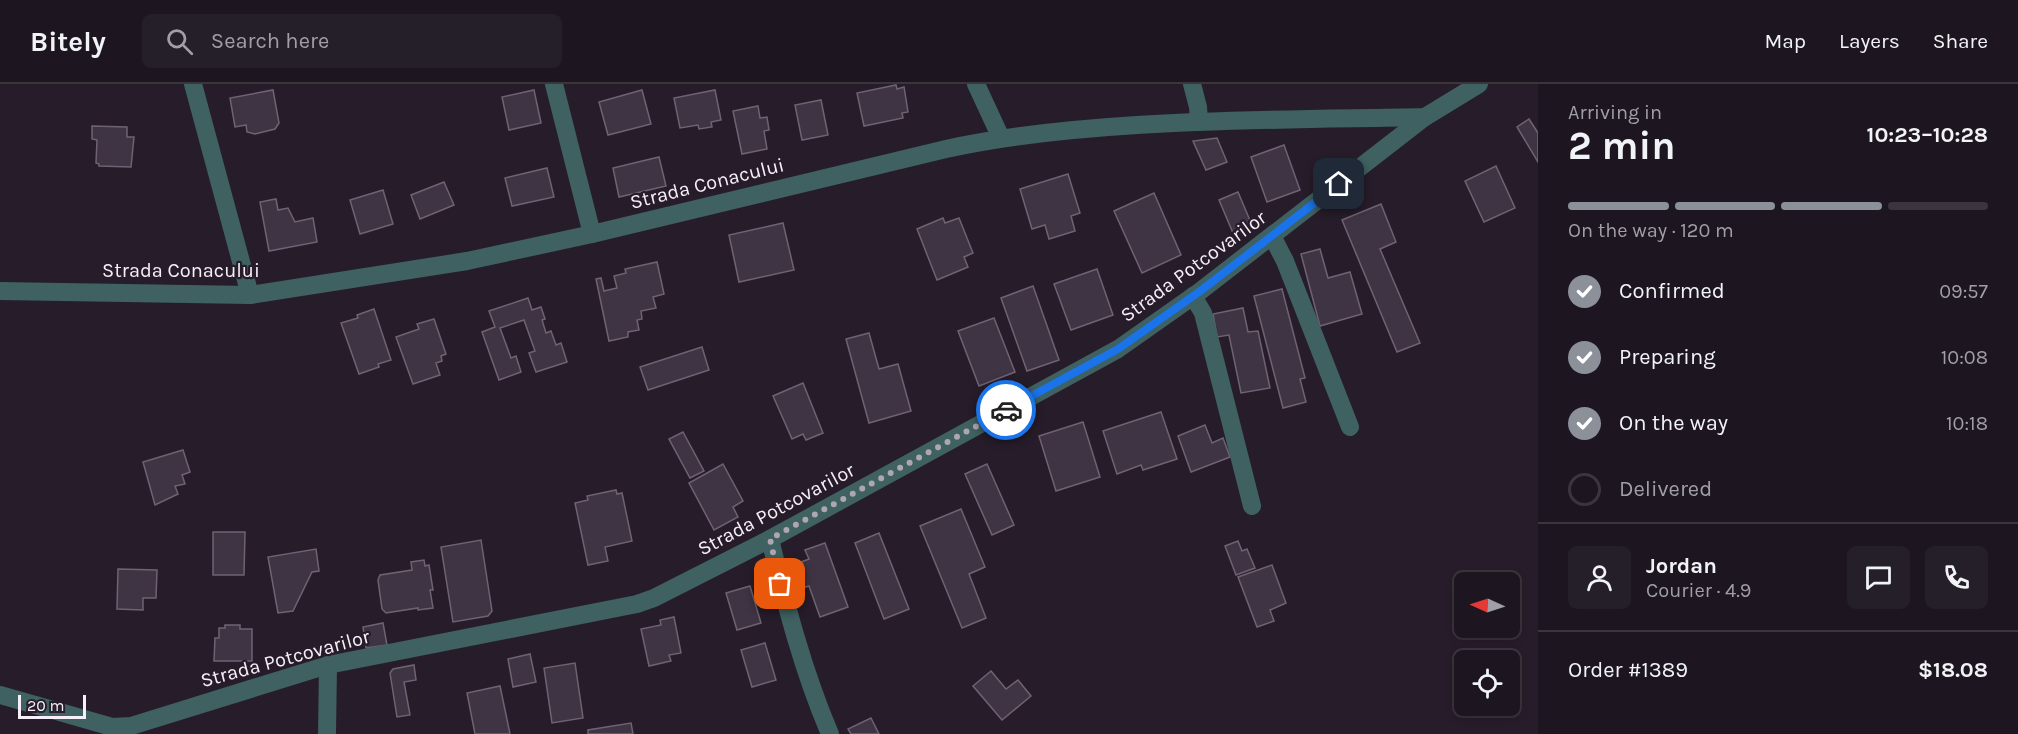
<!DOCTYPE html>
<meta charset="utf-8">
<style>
:root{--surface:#1d1620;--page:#251f29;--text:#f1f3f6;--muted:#a09fa5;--line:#3b353e;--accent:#8c9099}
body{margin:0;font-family:Karla,sans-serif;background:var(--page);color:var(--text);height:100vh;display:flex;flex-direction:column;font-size:22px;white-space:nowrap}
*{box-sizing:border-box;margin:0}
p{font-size:20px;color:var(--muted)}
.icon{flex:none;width:33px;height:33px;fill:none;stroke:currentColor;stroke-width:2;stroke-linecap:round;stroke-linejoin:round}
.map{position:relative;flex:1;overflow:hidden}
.sheet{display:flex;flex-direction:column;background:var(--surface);width:480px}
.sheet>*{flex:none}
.needle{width:39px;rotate:273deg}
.fabs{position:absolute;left:1454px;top:488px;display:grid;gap:12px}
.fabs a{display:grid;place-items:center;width:66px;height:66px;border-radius:9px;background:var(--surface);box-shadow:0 3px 9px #0003,0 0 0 2px var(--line);font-size:30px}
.scale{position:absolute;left:18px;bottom:15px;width:68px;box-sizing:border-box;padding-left:6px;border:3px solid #f6eff8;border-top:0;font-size:16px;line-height:21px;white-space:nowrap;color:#f6eff8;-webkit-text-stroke:4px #271d2a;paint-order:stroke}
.pin{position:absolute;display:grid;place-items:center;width:51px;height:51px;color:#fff;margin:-26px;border-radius:12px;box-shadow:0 3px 9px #0006}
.courier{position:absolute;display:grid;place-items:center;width:60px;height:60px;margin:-30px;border:4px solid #1a73e8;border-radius:50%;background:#fff;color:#222;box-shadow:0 2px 8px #0007}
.summary em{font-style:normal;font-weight:700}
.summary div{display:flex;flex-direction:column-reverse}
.summary{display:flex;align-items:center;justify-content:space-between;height:102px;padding:0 30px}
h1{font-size:39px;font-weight:700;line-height:45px}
.bar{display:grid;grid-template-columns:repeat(4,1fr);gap:9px 6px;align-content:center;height:72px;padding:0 30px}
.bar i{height:8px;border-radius:4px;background:var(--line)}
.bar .current{background:var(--accent)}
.bar p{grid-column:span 4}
.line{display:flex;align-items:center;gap:15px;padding:0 30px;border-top:2px solid var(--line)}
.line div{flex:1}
.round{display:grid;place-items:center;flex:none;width:63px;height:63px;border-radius:9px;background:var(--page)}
ol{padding:0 30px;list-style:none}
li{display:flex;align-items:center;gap:18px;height:66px}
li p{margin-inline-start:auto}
li .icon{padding:6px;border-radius:50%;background:var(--accent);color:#fff;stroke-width:4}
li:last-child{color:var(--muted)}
li i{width:33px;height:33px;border:3px solid var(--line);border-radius:50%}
header{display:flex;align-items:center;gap:36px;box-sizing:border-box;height:84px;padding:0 30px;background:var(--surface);border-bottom:2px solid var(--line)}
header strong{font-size:28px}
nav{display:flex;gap:33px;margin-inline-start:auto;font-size:21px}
.search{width:420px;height:54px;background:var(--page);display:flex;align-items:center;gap:15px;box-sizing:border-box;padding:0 21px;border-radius:9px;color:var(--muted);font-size:22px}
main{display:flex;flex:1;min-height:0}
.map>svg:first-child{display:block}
.building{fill:#3f3443;stroke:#6f6373;stroke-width:1.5}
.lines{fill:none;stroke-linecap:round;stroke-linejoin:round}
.street{stroke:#3f6161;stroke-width:18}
.done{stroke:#aea6b0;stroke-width:6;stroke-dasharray:0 10.8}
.route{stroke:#1a73e8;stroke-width:8}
.labels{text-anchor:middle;stroke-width:4.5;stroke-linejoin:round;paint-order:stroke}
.street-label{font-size:20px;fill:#f6eff8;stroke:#271d2a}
</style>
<header>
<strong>Bitely</strong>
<div class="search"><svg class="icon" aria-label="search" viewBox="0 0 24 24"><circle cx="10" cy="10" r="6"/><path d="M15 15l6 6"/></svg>Search here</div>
<nav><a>Map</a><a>Layers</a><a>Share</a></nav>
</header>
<main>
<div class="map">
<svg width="1538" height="650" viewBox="0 0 1538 650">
<rect width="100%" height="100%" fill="#271d2a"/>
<g class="building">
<path d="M 896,1 L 897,5 L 904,3 L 908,28 L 902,29 L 903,34 L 864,42 L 857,9 Z"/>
<path d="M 273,6 L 279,39 L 275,45 L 255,50 L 247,48 L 246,41 L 235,43 L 230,14 Z"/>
<path d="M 534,6 L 541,39 L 509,46 L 502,13 Z"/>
<path d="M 642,6 L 651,40 L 608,51 L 599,18 Z"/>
<path d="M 715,6 L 721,36 L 711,38 L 712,43 L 699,45 L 698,41 L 680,44 L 674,14 Z"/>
<path d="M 821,16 L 828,51 L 802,56 L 795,21 Z"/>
<path d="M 758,22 L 760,34 L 767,33 L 769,46 L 764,47 L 767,65 L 742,70 L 733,27 Z"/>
<path d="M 1529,35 L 1538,49 L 1538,78 L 1517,43 Z"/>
<path d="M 92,42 L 127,43 L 127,53 L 134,53 L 131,83 L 99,82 L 99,80 L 96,79 L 97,56 L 92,55 Z"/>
<path d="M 1217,54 L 1227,78 L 1206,86 L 1193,57 Z"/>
<path d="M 1284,61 L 1300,106 L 1267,118 L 1251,73 Z"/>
<path d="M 659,73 L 666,102 L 619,113 L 613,84 Z"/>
<path d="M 1496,82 L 1515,124 L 1484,138 L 1465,97 Z"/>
<path d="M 547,84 L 554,113 L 512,122 L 505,94 Z"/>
<path d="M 1068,90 L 1080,129 L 1071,132 L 1075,147 L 1049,155 L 1045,141 L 1032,145 L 1020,105 Z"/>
<path d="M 444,98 L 454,121 L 420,135 L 411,111 Z"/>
<path d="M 383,106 L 393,140 L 360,150 L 350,116 Z"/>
<path d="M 1238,108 L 1252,141 L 1233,149 L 1219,116 Z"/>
<path d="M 1154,109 L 1181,171 L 1142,189 L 1114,127 Z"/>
<path d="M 276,115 L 278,126 L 288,124 L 295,138 L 313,134 L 317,158 L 269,167 L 260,118 Z"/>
<path d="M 1381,120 L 1396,158 L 1380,165 L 1420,259 L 1397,268 L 1342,136 Z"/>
<path d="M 943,134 L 945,139 L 959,134 L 973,169 L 964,173 L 968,183 L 937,196 L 917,145 Z"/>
<path d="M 783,139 L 794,186 L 739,198 L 729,151 Z"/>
<path d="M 1320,165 L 1328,194 L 1350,188 L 1362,230 L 1320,242 L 1301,170 Z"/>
<path d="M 657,178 L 664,210 L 653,213 L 656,224 L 641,227 L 642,235 L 637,236 L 639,246 L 628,248 L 628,253 L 609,257 L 596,195 L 601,194 L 604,207 L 617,204 L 614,192 L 626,189 L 625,185 Z"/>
<path d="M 1097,185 L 1113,231 L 1071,246 L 1054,200 Z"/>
<path d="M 1033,202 L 1059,276 L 1027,287 L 1001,214 Z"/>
<path d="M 1282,205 L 1305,294 L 1300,295 L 1306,318 L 1283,324 L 1254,212 Z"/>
<path d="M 528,214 L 532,226 L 541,223 L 545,235 L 542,236 L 546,249 L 551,247 L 556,261 L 561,259 L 567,278 L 536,288 L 529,269 L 535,267 L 524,236 L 500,244 L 511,274 L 516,272 L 521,288 L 499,296 L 482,248 L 495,243 L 489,227 Z"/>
<path d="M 1243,224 L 1248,248 L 1258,247 L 1270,304 L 1241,309 L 1229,251 L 1217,253 L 1213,230 Z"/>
<path d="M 374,225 L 391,276 L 378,280 L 379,283 L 359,290 L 341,239 L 358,234 L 357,231 Z"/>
<path d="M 994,234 L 1015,288 L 979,302 L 958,247 Z"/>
<path d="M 434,235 L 446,270 L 441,272 L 442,277 L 436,279 L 440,291 L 413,300 L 396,253 L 419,245 L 417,240 Z"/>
<path d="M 869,249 L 879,285 L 898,280 L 911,327 L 869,339 L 846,255 Z"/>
<path d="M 702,263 L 709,286 L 648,306 L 640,283 Z"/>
<path d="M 803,299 L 823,349 L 806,356 L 803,350 L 792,355 L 773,312 Z"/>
<path d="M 1161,328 L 1177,375 L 1143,386 L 1141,381 L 1117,390 L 1103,347 Z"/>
<path d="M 1083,338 L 1100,393 L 1056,407 L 1039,352 Z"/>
<path d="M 1205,341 L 1212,359 L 1223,354 L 1230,373 L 1191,388 L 1178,352 Z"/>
<path d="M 683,348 L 704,387 L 690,394 L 669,355 Z"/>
<path d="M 183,366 L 190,388 L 182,391 L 185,400 L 175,402 L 178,410 L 155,421 L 143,378 Z"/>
<path d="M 723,380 L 743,417 L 733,423 L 738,433 L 714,446 L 689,399 Z"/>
<path d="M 987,380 L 1014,441 L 992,451 L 965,390 Z"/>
<path d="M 616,406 L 617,410 L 622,409 L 632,457 L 605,463 L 608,477 L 588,481 L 575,419 L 588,416 L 587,412 Z"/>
<path d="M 961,425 L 985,483 L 969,490 L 986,534 L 962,544 L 920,442 Z"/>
<path d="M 213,448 L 245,448 L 244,491 L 213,491 Z"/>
<path d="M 879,449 L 909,525 L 884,535 L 855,459 Z"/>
<path d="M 481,456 L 492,527 L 488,532 L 453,538 L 441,463 Z"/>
<path d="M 1238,457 L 1242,467 L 1247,465 L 1255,484 L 1236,491 L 1225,462 Z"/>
<path d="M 825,459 L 848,523 L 820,533 L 809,502 L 796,506 L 788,483 L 809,475 L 805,466 Z"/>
<path d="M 316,465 L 319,487 L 312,488 L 293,527 L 278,529 L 268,473 Z"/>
<path d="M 424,476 L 425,482 L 429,481 L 433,506 L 430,506 L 433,524 L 418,526 L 418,524 L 386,529 L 382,525 L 378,496 L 380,491 L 412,486 L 411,478 Z"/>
<path d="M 1272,481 L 1286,519 L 1270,526 L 1274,537 L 1257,543 L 1238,493 Z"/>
<path d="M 118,485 L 157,486 L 156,514 L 143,514 L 143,526 L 117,525 Z"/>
<path d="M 750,502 L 761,539 L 737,546 L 726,509 Z"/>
<path d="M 674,533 L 681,569 L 669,571 L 671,577 L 649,582 L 641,545 L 661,541 L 660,536 Z"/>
<path d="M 383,539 L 387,561 L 366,564 L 363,543 Z"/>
<path d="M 225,541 L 240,541 L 240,545 L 252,545 L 252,577 L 214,577 L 215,554 L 219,554 L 219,544 L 225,544 Z"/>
<path d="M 765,559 L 776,596 L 752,603 L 741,566 Z"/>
<path d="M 530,570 L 536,598 L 513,603 L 508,575 Z"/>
<path d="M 575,579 L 583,634 L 552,639 L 544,584 Z"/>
<path d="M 414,581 L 416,596 L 404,598 L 410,631 L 397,633 L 390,589 L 393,585 Z"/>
<path d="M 991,587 L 1006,605 L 1018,596 L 1031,612 L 1002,636 L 973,602 Z"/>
<path d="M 500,602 L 510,650 L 475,650 L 467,609 Z"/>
<path d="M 871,634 L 879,650 L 851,650 L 848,645 Z"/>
<path d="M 631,639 L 633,650 L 588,650 L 588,646 Z"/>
</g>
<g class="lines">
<g class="street">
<path d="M 193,0 L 250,211"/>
<path d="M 554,0 L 592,150"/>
<path d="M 976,0 L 1001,54"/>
<path d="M 1192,0 L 1198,23 L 1199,38"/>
<path d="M 1272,152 L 1285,177 L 1350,343"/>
<path d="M 0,207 L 250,211 L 467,177 L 592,150 L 946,65 C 1009,51 1073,45 1137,41 C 1233,35 1329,35 1425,33"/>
<path d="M 1193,212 L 1203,229 L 1252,422"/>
<path d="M 770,455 C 786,521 803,587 830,650"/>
<path d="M 0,611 L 112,643 L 131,642 L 328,581 L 637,520 L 654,514 L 770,455 L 1118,265 L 1199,208 L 1425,33 L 1479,0"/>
<path d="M 327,650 L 328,581"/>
</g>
</g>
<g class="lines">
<path class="done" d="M 780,500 L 770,455 L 1006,326"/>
<path class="route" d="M 1006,326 L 1118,265 L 1199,208 L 1339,100"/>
</g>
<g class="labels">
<g class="street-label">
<text transform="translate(707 99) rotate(-14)" y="7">Strada Conacului</text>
<text transform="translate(1193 182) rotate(-36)" y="7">Strada Potcovarilor</text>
<text x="181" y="193">Strada Conacului</text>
<text transform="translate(776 425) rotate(-28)" y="7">Strada Potcovarilor</text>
<text transform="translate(285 574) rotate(-15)" y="7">Strada Potcovarilor</text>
</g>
</g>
</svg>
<div class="fabs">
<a><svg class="needle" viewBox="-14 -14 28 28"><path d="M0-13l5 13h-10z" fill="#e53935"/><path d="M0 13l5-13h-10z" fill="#a09fa5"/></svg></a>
<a><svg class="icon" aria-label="locate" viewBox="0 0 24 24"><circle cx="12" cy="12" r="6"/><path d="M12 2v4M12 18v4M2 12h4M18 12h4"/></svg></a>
</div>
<div class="scale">20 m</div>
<div class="pin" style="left:780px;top:500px;background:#ea580c"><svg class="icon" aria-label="bag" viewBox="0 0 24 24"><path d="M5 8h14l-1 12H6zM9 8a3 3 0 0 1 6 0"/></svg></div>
<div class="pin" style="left:1339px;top:100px;background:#1f2937"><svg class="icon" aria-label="home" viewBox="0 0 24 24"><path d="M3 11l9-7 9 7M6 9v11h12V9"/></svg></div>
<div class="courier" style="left:1006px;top:326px"><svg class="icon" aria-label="car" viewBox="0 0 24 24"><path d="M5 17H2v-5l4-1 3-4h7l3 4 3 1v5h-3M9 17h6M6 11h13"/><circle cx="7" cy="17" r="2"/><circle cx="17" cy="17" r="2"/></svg></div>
</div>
<section class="sheet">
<div class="summary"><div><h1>2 min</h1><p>Arriving in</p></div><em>10:23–10:28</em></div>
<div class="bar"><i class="current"></i><i class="current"></i><i class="current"></i><i></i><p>On the way · 120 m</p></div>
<ol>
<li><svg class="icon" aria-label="check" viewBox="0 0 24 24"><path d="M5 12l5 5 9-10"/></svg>Confirmed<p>09:57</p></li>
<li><svg class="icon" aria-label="check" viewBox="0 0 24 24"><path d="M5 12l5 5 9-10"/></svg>Preparing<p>10:08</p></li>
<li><svg class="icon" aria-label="check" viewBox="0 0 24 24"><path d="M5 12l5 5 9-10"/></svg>On the way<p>10:18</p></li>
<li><i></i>Delivered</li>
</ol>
<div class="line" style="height:108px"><a class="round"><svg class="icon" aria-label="person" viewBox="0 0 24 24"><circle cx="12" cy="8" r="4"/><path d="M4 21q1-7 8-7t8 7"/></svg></a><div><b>Jordan</b><p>Courier · 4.9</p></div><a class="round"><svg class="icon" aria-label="chat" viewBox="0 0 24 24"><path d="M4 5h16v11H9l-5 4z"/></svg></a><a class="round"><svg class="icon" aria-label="phone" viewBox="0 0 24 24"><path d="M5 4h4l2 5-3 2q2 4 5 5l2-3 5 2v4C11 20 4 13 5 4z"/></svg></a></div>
<div class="line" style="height:78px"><div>Order #1389</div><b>$18.08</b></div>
</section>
</main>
